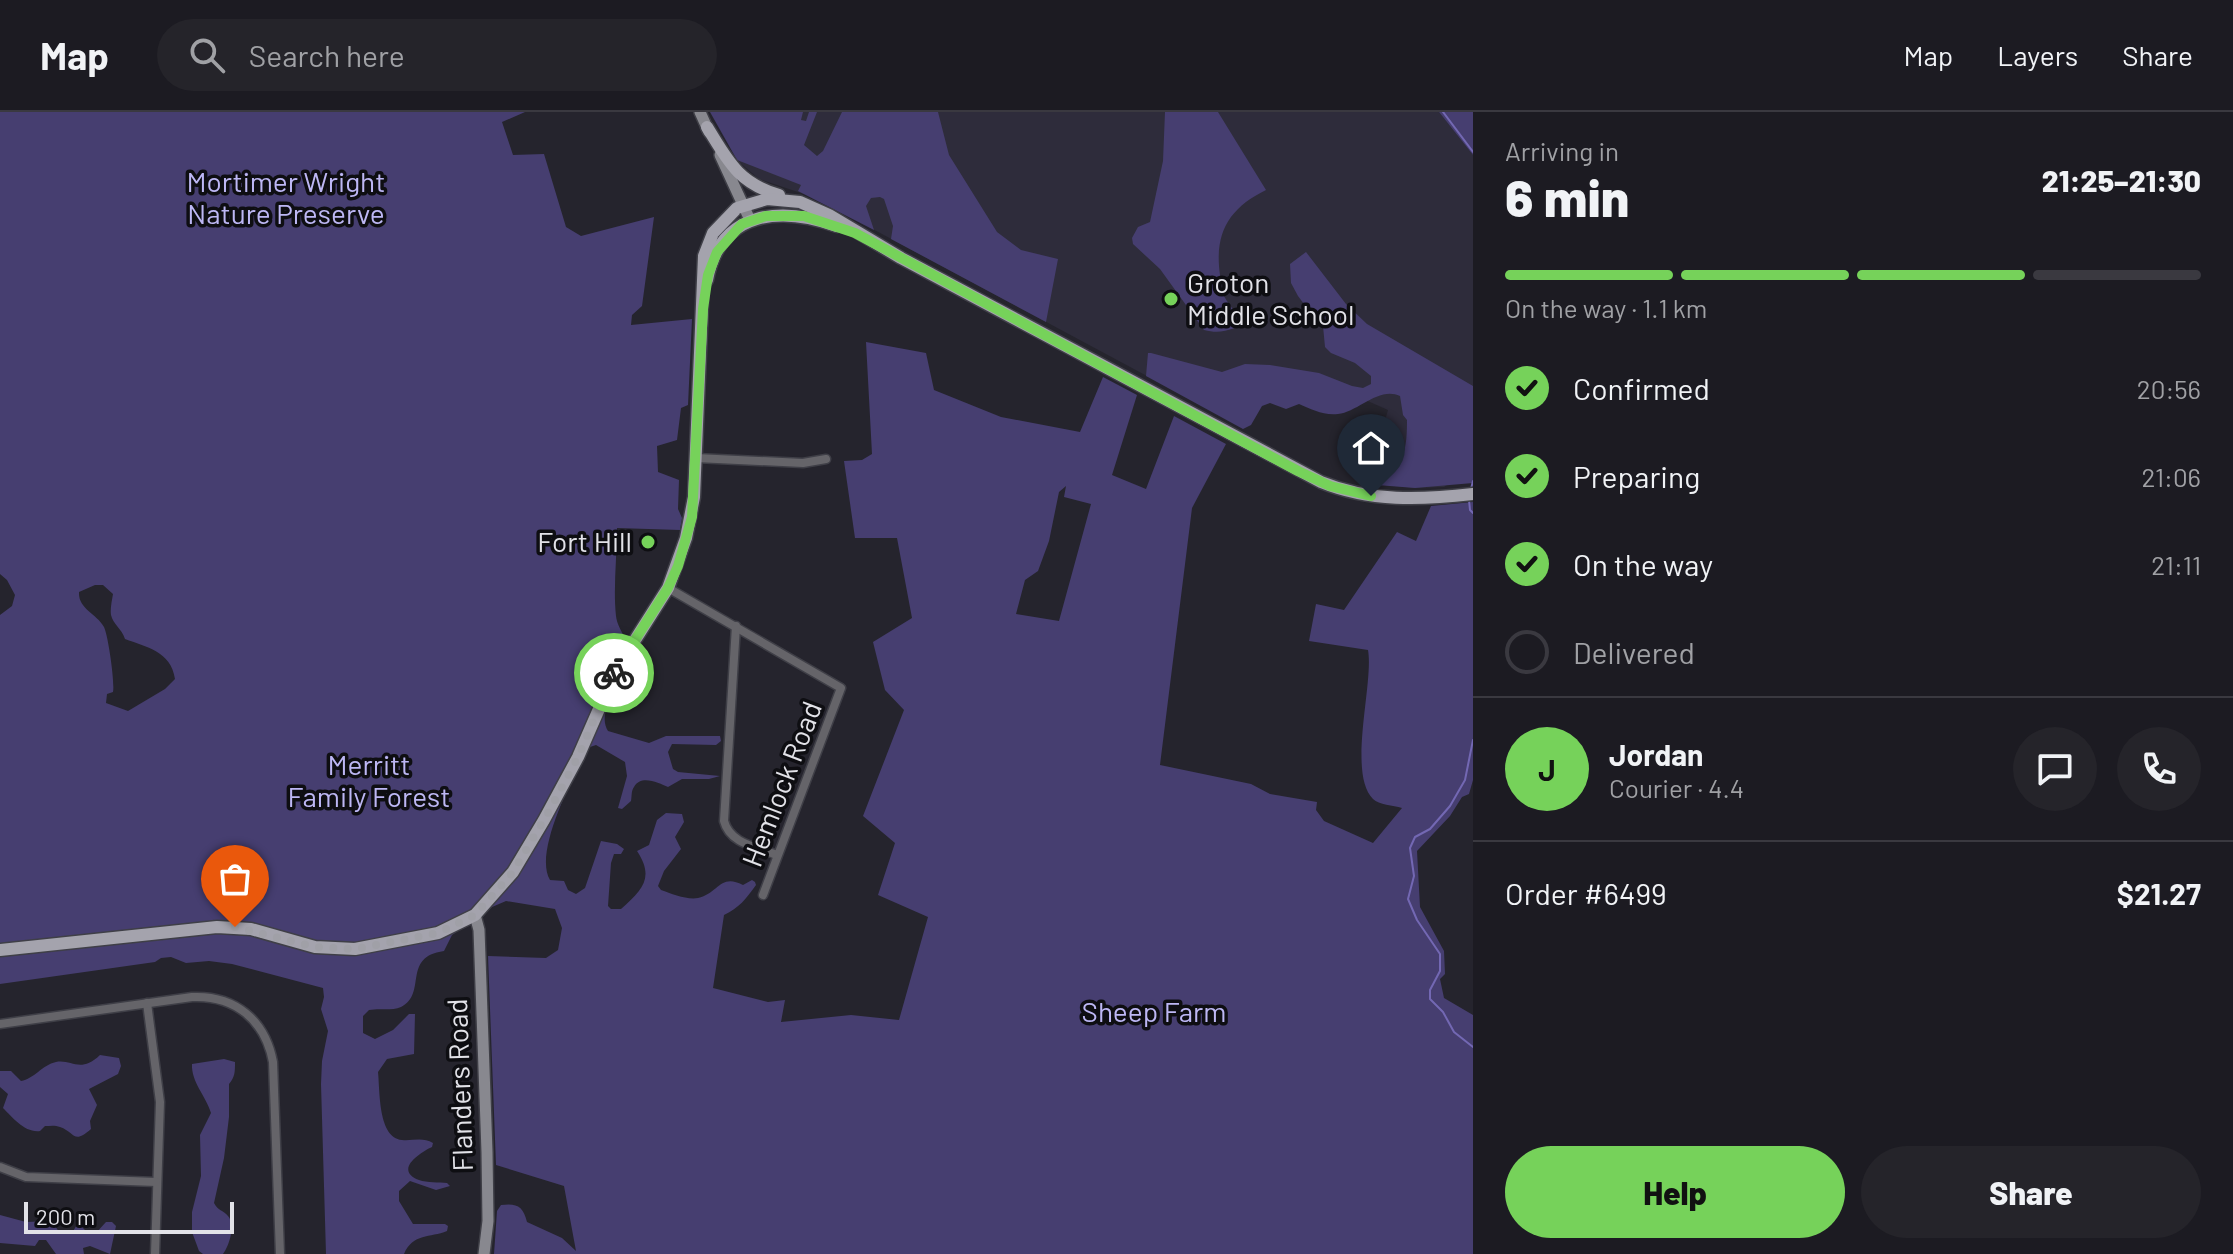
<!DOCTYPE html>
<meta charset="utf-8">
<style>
:root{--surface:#1c1b22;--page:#25242a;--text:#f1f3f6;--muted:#a0a1a5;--line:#3a3940;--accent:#76d25a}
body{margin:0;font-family:Barlow,sans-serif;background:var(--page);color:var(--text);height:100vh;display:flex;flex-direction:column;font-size:30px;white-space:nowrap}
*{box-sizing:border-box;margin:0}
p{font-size:26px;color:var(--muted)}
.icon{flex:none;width:44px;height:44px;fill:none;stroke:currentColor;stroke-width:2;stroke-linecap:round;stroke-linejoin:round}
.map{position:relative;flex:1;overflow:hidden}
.drawer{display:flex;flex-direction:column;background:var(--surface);width:760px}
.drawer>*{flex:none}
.scale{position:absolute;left:24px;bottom:20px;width:210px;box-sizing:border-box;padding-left:8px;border:4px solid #e2e2e8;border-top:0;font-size:22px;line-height:28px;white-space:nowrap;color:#e2e2e8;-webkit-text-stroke:6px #0e0e12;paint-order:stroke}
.pin{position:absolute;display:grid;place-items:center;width:68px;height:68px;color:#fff;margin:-82px -34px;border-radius:50% 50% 50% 0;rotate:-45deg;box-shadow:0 0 8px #0007}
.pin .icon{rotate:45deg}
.courier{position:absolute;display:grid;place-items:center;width:80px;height:80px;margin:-40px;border:6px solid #76d25a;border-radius:50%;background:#fff;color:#222;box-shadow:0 2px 10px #0007}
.headline em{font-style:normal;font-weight:800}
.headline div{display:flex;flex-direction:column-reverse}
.headline{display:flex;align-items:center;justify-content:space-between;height:136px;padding:0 32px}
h1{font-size:52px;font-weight:800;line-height:60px}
.bar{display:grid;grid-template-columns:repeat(4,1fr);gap:12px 8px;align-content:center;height:96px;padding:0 32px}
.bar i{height:10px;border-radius:6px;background:var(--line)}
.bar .active{background:var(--accent)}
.bar p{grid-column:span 4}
.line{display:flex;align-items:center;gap:20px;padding:0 32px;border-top:2px solid var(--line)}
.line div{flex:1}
.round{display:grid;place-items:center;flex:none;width:84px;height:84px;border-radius:42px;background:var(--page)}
ol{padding:0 32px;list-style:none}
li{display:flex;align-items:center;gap:24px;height:88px}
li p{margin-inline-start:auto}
li .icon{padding:8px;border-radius:50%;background:var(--accent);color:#111;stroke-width:4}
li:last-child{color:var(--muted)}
li i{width:44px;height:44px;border:4px solid var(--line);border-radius:50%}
.cta{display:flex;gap:16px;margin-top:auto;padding:16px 32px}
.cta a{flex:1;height:92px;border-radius:48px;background:var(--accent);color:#111;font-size:32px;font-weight:800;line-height:92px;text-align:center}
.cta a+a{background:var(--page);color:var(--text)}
header{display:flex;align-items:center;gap:48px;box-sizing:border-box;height:112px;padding:0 40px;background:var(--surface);border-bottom:2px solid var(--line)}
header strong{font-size:38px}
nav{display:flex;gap:44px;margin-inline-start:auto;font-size:28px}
.search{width:560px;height:72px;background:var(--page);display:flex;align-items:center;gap:20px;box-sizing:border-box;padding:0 28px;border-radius:44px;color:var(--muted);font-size:30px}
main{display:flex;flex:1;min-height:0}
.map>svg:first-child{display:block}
.built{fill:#2e2c3b}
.green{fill:#463e70;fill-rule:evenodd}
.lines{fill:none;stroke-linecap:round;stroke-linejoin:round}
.stream{stroke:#7368b3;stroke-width:2}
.street-casing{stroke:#3f3f47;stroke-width:11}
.secondary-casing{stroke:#3f3f47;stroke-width:14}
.primary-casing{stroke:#3f3f47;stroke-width:15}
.street{stroke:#656469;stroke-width:8}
.secondary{stroke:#88888f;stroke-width:11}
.primary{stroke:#a4a3ad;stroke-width:12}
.done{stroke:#a0a0a7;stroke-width:8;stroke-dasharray:0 14.4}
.route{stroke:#76d25a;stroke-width:10}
.poi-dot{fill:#76d25a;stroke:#0e0e12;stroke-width:3}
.labels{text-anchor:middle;stroke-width:7;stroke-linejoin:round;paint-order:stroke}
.park-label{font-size:28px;fill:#bdb7f4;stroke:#0e0e12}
.poi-label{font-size:28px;fill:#e2e2e8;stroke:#0e0e12;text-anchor:start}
.street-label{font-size:28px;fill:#e2e2e8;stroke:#0e0e12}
</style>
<header>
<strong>Map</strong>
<div class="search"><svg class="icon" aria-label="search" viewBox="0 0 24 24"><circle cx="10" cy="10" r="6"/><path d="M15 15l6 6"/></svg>Search here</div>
<nav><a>Map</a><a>Layers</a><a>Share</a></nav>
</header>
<main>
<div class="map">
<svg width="1473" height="1142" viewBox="0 0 1473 1142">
<rect width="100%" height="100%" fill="#25242d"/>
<path class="built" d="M 711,0 L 1439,0 L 1473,43 L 1473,356 L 1444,375 L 1415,376 L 1367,371 L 1388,298 L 1336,275 L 1160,271 L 813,85 L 759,67 L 739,50 Z"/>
<g class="green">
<path d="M 0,0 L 525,0 L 502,10 L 513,43 L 544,42 L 566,115 L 581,124 L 654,105 L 642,194 L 632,203 L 631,213 L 692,207 L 688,293 L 681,296 L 677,328 L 657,334 L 658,360 L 679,368 L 678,397 L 682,406 L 680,418 L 617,416 C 617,445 613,476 616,504 C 618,521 635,533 630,551 C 624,571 595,598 608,619 L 649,631 L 666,624 L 720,624 L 721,629 L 716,633 L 672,632 L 668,640 L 673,657 L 678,660 L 720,664 L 709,667 L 682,667 L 668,675 C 659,671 641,662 634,675 C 631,679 632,684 631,689 L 622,697 L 618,696 L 627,664 L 625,650 L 596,633 L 587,636 C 574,664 533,740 550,768 L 564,769 L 568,778 L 576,782 L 585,776 L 601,729 L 617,732 L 624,737 L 621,742 L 614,742 L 611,751 L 608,794 L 611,797 L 621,797 C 642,778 655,766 637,739 L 649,733 L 657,708 L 666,701 L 682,702 L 684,710 L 675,725 L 681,737 L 664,759 L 658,774 L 661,778 C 672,782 687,788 698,786 C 719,781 720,761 743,773 L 752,768 L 755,770 L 756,773 C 746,787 739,796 724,803 L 713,876 L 768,890 L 785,888 L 781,910 L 851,903 L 899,908 L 928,805 L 878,783 L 895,731 L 863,704 L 904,598 L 885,578 L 873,530 L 912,506 L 897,426 L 855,426 L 844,349 L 862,348 L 872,342 L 866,230 L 926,241 L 934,278 L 1001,305 L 1080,320 L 1103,265 L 1137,283 L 1112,363 L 1146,377 L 1174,304 L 1226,332 L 1192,396 L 1160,653 L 1251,672 L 1270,682 L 1317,690 L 1316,698 L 1324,709 L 1373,731 L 1402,696 C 1393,693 1379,693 1373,687 C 1347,661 1374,571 1368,538 L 1309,529 L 1316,492 L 1344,498 L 1397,420 L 1416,429 L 1431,394 L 1473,390 L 1473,668 L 1469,682 L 1462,685 L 1450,704 L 1417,739 L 1420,795 L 1444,839 L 1445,862 L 1440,867 L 1444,886 L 1473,903 L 1473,1142 L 494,1142 L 497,1099 L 501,1093 C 517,1091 523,1094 527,1110 L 562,1126 L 576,1139 L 564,1074 L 496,1053 L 488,844 L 546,846 L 558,838 L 562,816 L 555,797 L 506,789 L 492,795 L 452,823 L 444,839 C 401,845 428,882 401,895 C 392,899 379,896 369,898 L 363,904 L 363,921 L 375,927 L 393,918 L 409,902 L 415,902 L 414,942 L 387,947 L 378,960 C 380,979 378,1026 402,1028 C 413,1029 423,1025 433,1031 L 432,1035 C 421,1040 393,1058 419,1068 C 427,1071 439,1070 447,1071 L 450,1074 L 436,1078 L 410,1069 L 399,1079 L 399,1089 L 413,1112 L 445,1112 L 448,1114 L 447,1119 C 430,1126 413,1121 404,1142 L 326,1142 L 321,972 L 322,949 L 328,919 L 321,897 L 324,885 L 323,876 L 232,852 L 209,849 L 186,851 L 171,845 L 161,846 L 155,850 L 0,872 L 0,503 L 12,494 L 15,483 L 7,468 L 0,462 ZM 1066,374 L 1064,385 L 1091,392 L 1059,509 L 1016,502 L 1025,468 L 1038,459 L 1049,429 L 1059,380 ZM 95,473 L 103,473 L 113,482 C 112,488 110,497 111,503 C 113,512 122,517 125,527 C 146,535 171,539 175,567 L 165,577 L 128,599 L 106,591 L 107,582 L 113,580 C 115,570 108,523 104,515 C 96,501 78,497 79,480 Z"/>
<path d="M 710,0 L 803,0 L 801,8 L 806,9 L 809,0 L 817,0 L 804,33 L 817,44 L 823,39 L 842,0 L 938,0 L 949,43 L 997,120 L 1021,138 L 1058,147 L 1046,210 L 891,127 L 893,114 L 884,87 L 880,85 L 871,86 L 866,94 L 874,118 L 798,79 L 801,73 L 737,48 Z"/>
<path d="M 1165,0 L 1218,0 L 1266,78 C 1229,96 1214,121 1220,163 C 1220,169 1220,177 1223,182 C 1227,191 1235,198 1239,208 L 1235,216 C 1223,220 1216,221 1204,218 L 1160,157 L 1133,132 L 1132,126 L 1138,115 L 1150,110 L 1163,49 Z"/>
<path d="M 1440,0 L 1473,0 L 1473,43 L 1439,0 Z"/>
<path d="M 1306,140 L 1346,192 L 1367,212 L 1473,274 L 1473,371 L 1415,376 L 1377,373 C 1401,347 1407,349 1407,308 L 1403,303 L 1400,284 C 1379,274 1358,300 1338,302 C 1324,304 1311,297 1299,292 L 1286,297 L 1270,291 L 1262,294 L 1251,313 L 1243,317 L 1146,264 L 1148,241 L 1151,241 L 1222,260 L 1245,252 L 1270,253 L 1319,261 L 1352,274 L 1363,276 L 1371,272 L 1371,264 L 1355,251 L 1331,241 L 1325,235 L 1323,214 L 1318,201 L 1304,192 L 1298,184 L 1291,171 L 1290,152 Z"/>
<path d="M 100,943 L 119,946 L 121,954 L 118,962 L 89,977 L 97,993 L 90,1009 L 91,1017 C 73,1033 75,1020 60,1015 C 55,1013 50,1014 45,1014 L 40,1019 C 25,1021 13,1006 3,996 L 8,982 L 0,975 L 0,959 L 11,959 L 21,969 C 34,967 42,953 56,950 C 72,947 80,962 100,943 Z"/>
<path d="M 224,947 L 235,950 C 235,960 235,965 229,972 L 229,1005 L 224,1046 L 214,1091 C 218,1099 223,1098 228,1104 C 236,1113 229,1134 223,1142 L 203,1142 L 199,1139 L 192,1120 L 192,1100 L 201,1064 L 200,1023 L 211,1001 C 206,984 191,970 192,952 Z"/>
<path d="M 0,1103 L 26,1110 L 52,1109 L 59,1120 L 72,1121 L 78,1111 L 89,1122 L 96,1121 L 106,1110 L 112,1110 L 116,1114 L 110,1142 L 90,1134 L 83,1136 L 84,1142 L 56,1142 L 46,1128 L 39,1128 L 35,1134 L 0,1131 Z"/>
</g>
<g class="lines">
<g class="stream">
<path d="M 1443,0 L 1473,40"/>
<path d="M 1471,377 L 1473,369"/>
<path d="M 1469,388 L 1470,398 L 1473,401"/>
<path d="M 1473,628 L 1465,668 L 1450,694 L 1430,717 L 1415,725 L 1410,736 L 1414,764 L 1408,787 L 1417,808 L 1440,842 L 1440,859 L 1430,878 L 1430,887 L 1443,900 L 1454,920 L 1473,935"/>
</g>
<g class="street-casing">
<g id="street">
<path d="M 696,346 L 803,351 L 826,347"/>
<path d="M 668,476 L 841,576 L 763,783"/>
<path d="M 736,514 L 724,709 C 730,732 757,735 777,743"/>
<path d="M 147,891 L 160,990 L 155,1142"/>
<path d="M 0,912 L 192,885 C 235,883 265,908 273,950 L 280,1142"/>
<path d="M 0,1055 L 26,1065 L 156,1070"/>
</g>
</g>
<g class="secondary-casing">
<g id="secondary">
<path d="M 700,0 L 709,20"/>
<path d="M 720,43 L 750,108"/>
<path d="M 475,803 L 479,818 L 487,1040 L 488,1109 L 484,1142"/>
</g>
</g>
<g class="primary-casing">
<g id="primary">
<path d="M 707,15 C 728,49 738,71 779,83"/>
<path d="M 707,168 C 720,98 781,94 837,114"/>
<path d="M 0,838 L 217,815 L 251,817 L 315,835 L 355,837 L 438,821 L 475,803 L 513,760 L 544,708 L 578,645 L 616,558 L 668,476 L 686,426 L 694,385 L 704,144 L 713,121 L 737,96 L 767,87 L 800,90 L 829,103 L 901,146 L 1321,370 C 1370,390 1421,388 1473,382"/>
</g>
</g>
<use href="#street" class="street"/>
<use href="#secondary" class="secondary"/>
<use href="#primary" class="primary"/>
</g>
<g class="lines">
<path class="done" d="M 235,815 L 315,835 L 355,837 L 438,821 L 475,803 L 513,760 L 548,701 L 578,645 L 614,561"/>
<path class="route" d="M 614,561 L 668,476 L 678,454 L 692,405 L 703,197 L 708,163 L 717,140 L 742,112 L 766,104 L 804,104 L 855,121 L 1298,359 L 1330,374 L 1371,384"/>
</g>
<g class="poi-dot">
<circle cx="1171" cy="187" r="8"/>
<circle cx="648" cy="430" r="8"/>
</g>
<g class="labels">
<g class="park-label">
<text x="286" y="80">Mortimer Wright<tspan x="286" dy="32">Nature Preserve</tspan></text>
<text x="369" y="663">Merritt<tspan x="369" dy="32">Family Forest</tspan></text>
<text x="1154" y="910">Sheep Farm</text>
</g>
<g class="poi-label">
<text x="1187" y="181">Groton<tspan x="1187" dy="32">Middle School</tspan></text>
<text x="632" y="440" text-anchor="end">Fort Hill</text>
</g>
<g class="street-label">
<text transform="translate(782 672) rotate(-69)" y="10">Hemlock Road</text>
<text transform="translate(460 973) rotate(-92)" y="10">Flanders Road</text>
</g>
</g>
</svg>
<div class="scale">200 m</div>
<div class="pin" style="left:235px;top:815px;background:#ea580c"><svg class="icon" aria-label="bag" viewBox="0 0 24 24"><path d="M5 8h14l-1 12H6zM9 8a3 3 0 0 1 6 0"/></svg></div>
<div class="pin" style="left:1371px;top:384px;background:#1f2937"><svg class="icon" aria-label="home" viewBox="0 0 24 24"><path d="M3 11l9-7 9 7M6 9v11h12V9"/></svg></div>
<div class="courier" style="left:614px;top:561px"><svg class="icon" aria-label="bike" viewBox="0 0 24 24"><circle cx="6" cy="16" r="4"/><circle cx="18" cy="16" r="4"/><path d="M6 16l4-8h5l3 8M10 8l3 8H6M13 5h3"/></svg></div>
</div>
<section class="drawer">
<div class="headline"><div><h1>6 min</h1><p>Arriving in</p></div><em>21:25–21:30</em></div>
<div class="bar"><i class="active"></i><i class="active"></i><i class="active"></i><i></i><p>On the way · 1.1 km</p></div>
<ol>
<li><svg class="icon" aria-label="check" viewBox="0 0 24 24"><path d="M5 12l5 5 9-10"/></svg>Confirmed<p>20:56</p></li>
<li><svg class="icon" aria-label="check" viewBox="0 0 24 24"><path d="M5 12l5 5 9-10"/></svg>Preparing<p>21:06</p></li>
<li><svg class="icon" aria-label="check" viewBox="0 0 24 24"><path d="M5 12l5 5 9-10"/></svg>On the way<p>21:11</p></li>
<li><i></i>Delivered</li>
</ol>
<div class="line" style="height:144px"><b class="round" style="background:var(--accent);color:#111">J</b><div><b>Jordan</b><p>Courier · 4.4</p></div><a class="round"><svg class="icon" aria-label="chat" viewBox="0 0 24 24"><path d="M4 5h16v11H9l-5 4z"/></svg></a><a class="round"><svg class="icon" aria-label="phone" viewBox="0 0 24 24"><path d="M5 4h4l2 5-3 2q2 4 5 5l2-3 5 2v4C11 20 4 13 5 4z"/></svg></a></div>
<div class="line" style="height:104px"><div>Order #6499</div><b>$21.27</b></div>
<div class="cta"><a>Help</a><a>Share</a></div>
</section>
</main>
